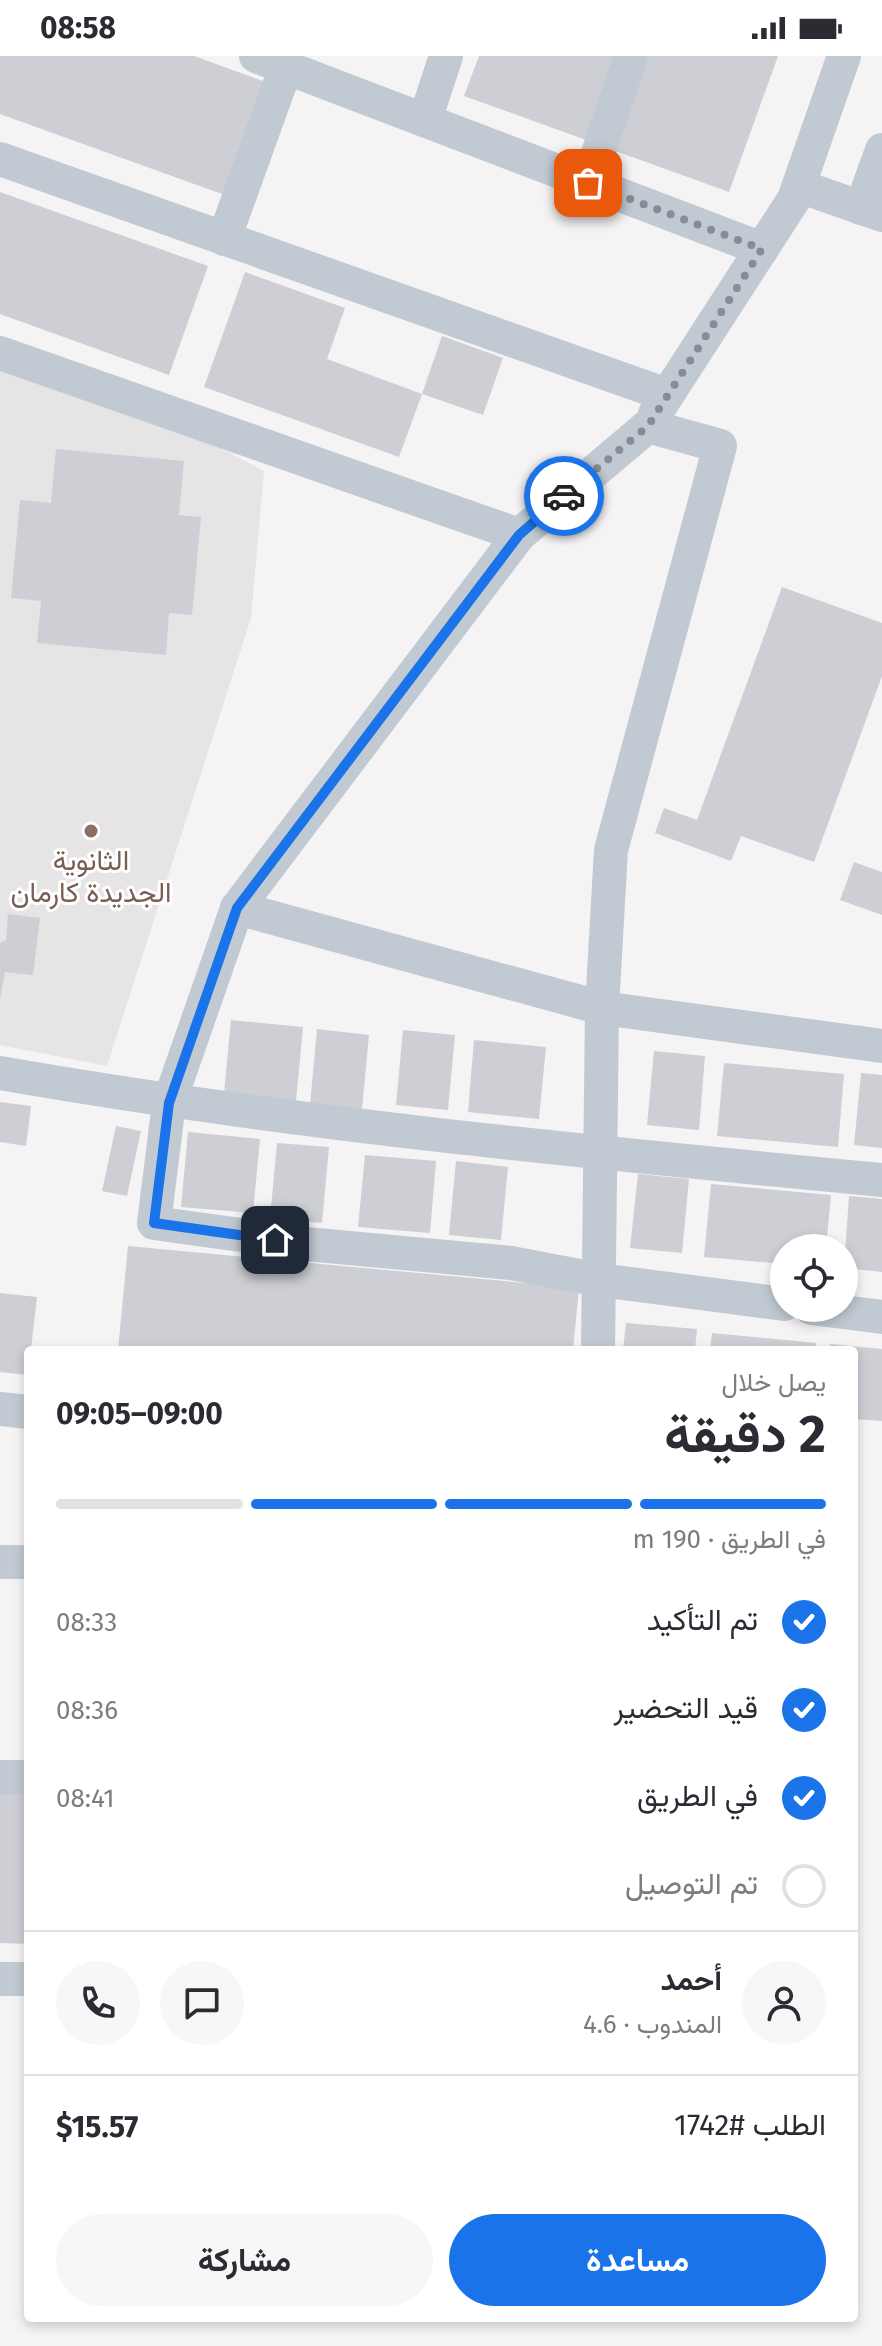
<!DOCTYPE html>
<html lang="ar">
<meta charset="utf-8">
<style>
:root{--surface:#fff;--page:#f7f7f7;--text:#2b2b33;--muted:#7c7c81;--line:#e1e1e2;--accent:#1a73e8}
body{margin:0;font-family:"Fira Sans",Vazirmatn,sans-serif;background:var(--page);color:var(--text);direction:rtl;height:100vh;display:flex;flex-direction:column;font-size:30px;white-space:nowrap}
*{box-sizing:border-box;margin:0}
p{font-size:26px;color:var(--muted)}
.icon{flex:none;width:44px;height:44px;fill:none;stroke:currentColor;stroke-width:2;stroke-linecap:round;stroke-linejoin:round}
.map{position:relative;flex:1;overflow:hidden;direction:ltr}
.details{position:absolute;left:24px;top:1290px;width:834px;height:976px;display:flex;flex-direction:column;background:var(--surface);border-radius:8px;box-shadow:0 4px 12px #0003;direction:rtl}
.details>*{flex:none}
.controls{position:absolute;left:770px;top:1178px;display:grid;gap:16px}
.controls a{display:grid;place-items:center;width:88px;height:88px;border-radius:50%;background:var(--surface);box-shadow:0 4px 12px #0003;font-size:40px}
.pin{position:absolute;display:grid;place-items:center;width:68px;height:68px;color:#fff;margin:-34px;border-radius:16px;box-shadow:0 4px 12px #0006}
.courier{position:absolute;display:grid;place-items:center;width:80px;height:80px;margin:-40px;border:6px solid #1a73e8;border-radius:50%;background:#fff;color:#222;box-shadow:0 2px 10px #0007}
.overview em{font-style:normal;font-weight:700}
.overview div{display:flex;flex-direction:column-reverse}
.overview{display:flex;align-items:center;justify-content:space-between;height:136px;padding:0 32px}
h1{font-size:52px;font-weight:700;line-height:60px}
.bar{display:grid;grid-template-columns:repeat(4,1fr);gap:12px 8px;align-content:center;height:96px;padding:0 32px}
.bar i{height:10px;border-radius:6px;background:var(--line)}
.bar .on{background:var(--accent)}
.bar p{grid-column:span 4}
.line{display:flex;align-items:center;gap:20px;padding:0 32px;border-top:2px solid var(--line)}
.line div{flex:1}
.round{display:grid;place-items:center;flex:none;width:84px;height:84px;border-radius:42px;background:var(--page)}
ol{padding:0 32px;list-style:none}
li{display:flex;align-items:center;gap:24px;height:88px}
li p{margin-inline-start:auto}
li .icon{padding:8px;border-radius:50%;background:var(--accent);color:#fff;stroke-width:4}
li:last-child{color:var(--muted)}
li i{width:44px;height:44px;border:4px solid var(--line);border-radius:50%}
.cta{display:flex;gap:16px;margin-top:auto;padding:16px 32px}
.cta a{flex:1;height:92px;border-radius:48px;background:var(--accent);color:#fff;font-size:32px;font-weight:700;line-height:92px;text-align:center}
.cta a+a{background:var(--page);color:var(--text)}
.status{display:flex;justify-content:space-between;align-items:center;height:56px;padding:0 40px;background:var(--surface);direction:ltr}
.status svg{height:22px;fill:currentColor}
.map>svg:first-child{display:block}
.education{fill:#e6e4e5}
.building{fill:#cdcfd5}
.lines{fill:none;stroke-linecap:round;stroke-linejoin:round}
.minor{stroke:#c1cad2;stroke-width:34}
.done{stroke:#868d94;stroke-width:8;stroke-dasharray:0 14.4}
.route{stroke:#1a73e8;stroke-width:10}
.education-dot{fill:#8d6e63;stroke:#fff;stroke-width:3}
.labels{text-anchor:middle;stroke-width:6;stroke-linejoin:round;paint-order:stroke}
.education-label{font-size:28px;fill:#785e54;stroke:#fff}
</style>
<div class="status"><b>08:58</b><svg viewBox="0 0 49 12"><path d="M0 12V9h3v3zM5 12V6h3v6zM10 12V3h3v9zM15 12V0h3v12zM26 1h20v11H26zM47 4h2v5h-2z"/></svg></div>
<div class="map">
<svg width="882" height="2290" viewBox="0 0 882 2290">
<rect width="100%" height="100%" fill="#f5f3f3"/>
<path class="education" d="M 0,306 L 155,357 L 264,415 L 251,562 L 107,1010 L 0,989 Z"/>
<g class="building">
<path d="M 0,0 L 194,0 L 274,29 L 233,142 L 0,58 Z"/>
<path d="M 479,0 L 617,0 L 586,84 L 464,40 Z"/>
<path d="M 643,0 L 778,0 L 729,136 L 610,93 Z"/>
<path d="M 0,136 L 208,210 L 169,319 L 0,258 Z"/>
<path d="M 245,216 L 345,252 L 327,303 L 422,338 L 399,401 L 204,331 Z"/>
<path d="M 442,280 L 503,302 L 483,359 L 422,338 Z"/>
<path d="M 56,393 L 184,405 L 179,459 L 201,461 L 192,559 L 169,557 L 166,599 L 37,587 L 41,545 L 11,542 L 20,444 L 51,447 Z"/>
<path d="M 782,531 L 882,567 L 882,620 L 814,806 L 741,780 L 731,805 L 655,777 L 664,752 L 697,764 Z"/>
<path d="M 854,806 L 882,816 L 882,859 L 840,844 Z"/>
<path d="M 8,858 L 40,862 L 33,919 L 5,916 L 0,943 L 0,887 L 6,884 Z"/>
<path d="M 231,964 L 303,971 L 296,1045 L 224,1038 Z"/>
<path d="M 317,973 L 369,979 L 362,1053 L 310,1049 Z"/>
<path d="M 403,974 L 455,979 L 448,1054 L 396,1049 Z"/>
<path d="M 474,984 L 546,991 L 539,1063 L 468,1056 Z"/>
<path d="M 654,995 L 705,1000 L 699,1074 L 647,1069 Z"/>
<path d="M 724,1007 L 844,1018 L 838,1091 L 717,1080 Z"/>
<path d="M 861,1017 L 882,1019 L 882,1092 L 854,1089 Z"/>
<path d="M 0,1046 L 31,1050 L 26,1090 L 0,1086 Z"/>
<path d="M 116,1070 L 141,1075 L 127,1140 L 102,1135 Z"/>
<path d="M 188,1076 L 260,1083 L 253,1157 L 181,1151 Z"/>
<path d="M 277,1087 L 329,1091 L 322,1167 L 270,1162 Z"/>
<path d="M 365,1099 L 436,1105 L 430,1177 L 358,1171 Z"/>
<path d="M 456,1105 L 508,1111 L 501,1184 L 449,1179 Z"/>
<path d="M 638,1118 L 689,1123 L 682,1197 L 630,1192 Z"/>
<path d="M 711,1128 L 831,1139 L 826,1192 L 784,1192 L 784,1208 L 704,1201 Z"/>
<path d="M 849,1140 L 882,1143 L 882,1216 L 844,1212 Z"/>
<path d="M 128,1190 L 579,1232 L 573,1294 L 118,1294 Z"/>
<path d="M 0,1237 L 37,1241 L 28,1319 L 0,1316 Z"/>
<path d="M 626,1267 L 697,1273 L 695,1294 L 623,1294 Z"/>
<path d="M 712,1277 L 816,1287 L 815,1294 L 710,1294 Z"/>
<path d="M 830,1288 L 882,1293 L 882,1365 L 854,1363 L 854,1294 L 830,1294 Z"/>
<path d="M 0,1733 L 28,1733 L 28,1888 L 0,1887 Z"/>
</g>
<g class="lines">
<g class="minor">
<path d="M 256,0 L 762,193"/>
<path d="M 425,64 L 446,0"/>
<path d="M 0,103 L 667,339"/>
<path d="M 588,127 L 631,0"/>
<path d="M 799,130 L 882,159"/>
<path d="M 861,152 L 882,94"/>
<path d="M 224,183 L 286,11"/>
<path d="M 0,297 L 519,479 L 237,852 L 169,1047 L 154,1167 L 306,1188 L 511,1207 L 600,1224 L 784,1248"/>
<path d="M 655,358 L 794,143 L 844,0"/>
<path d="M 519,479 L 648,370 L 720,390 L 611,794 L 602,952 L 598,1294"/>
<path d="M 237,852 L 602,952 L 882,990"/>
<path d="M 0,1017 C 292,1068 587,1096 882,1124"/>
<path d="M 811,1252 L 882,1261"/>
<path d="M 0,1353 L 28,1356"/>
<path d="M 0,1506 L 28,1506"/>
<path d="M 0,1721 L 28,1721"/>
<path d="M 0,1923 L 28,1923"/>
</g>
</g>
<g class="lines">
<path class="done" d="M 564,440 L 648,370 L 762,193 L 588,127"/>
<path class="route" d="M 275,1184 L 154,1167 L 169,1047 L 237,852 L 519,479 L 564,440"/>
</g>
<circle class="education-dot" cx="91" cy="775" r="8"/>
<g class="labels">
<g class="education-label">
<text x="91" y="814">الثانوية<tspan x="91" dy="32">الجديدة كارمان</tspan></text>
</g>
</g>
</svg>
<div class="controls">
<a><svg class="icon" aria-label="locate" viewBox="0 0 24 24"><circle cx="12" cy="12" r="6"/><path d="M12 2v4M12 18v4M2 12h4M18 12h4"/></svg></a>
</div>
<div class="pin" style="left:588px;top:127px;background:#ea580c"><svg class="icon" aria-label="bag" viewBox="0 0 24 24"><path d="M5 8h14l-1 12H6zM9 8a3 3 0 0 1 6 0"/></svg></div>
<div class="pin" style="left:275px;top:1184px;background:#1f2937"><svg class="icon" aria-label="home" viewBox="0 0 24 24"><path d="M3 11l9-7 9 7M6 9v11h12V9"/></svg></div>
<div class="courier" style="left:564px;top:440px"><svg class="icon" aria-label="car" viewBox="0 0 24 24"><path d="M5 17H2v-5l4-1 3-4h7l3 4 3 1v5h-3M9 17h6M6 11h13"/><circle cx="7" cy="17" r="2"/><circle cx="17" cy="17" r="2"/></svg></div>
<section class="details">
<div class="overview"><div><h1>2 دقيقة</h1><p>يصل خلال</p></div><em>09:00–09:05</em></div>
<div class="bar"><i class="on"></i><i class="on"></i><i class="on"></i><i></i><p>في الطريق · 190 m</p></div>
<ol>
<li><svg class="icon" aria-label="check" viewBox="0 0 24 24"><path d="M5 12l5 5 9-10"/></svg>تم التأكيد<p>08:33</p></li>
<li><svg class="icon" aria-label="check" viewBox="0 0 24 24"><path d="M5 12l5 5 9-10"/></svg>قيد التحضير<p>08:36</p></li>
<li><svg class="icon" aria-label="check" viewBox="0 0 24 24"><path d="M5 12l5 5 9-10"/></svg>في الطريق<p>08:41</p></li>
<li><i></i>تم التوصيل</li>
</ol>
<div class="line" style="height:144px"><a class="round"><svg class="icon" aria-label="person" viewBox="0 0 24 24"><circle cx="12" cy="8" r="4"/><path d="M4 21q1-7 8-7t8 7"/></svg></a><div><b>أحمد</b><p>المندوب · 4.6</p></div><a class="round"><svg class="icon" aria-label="chat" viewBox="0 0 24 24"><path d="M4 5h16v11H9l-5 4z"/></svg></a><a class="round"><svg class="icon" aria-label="phone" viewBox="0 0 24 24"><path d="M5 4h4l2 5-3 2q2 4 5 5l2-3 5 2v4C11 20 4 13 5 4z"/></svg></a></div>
<div class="line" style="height:104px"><div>الطلب #1742</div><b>$15.57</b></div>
<div class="cta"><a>مساعدة</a><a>مشاركة</a></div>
</section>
</div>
